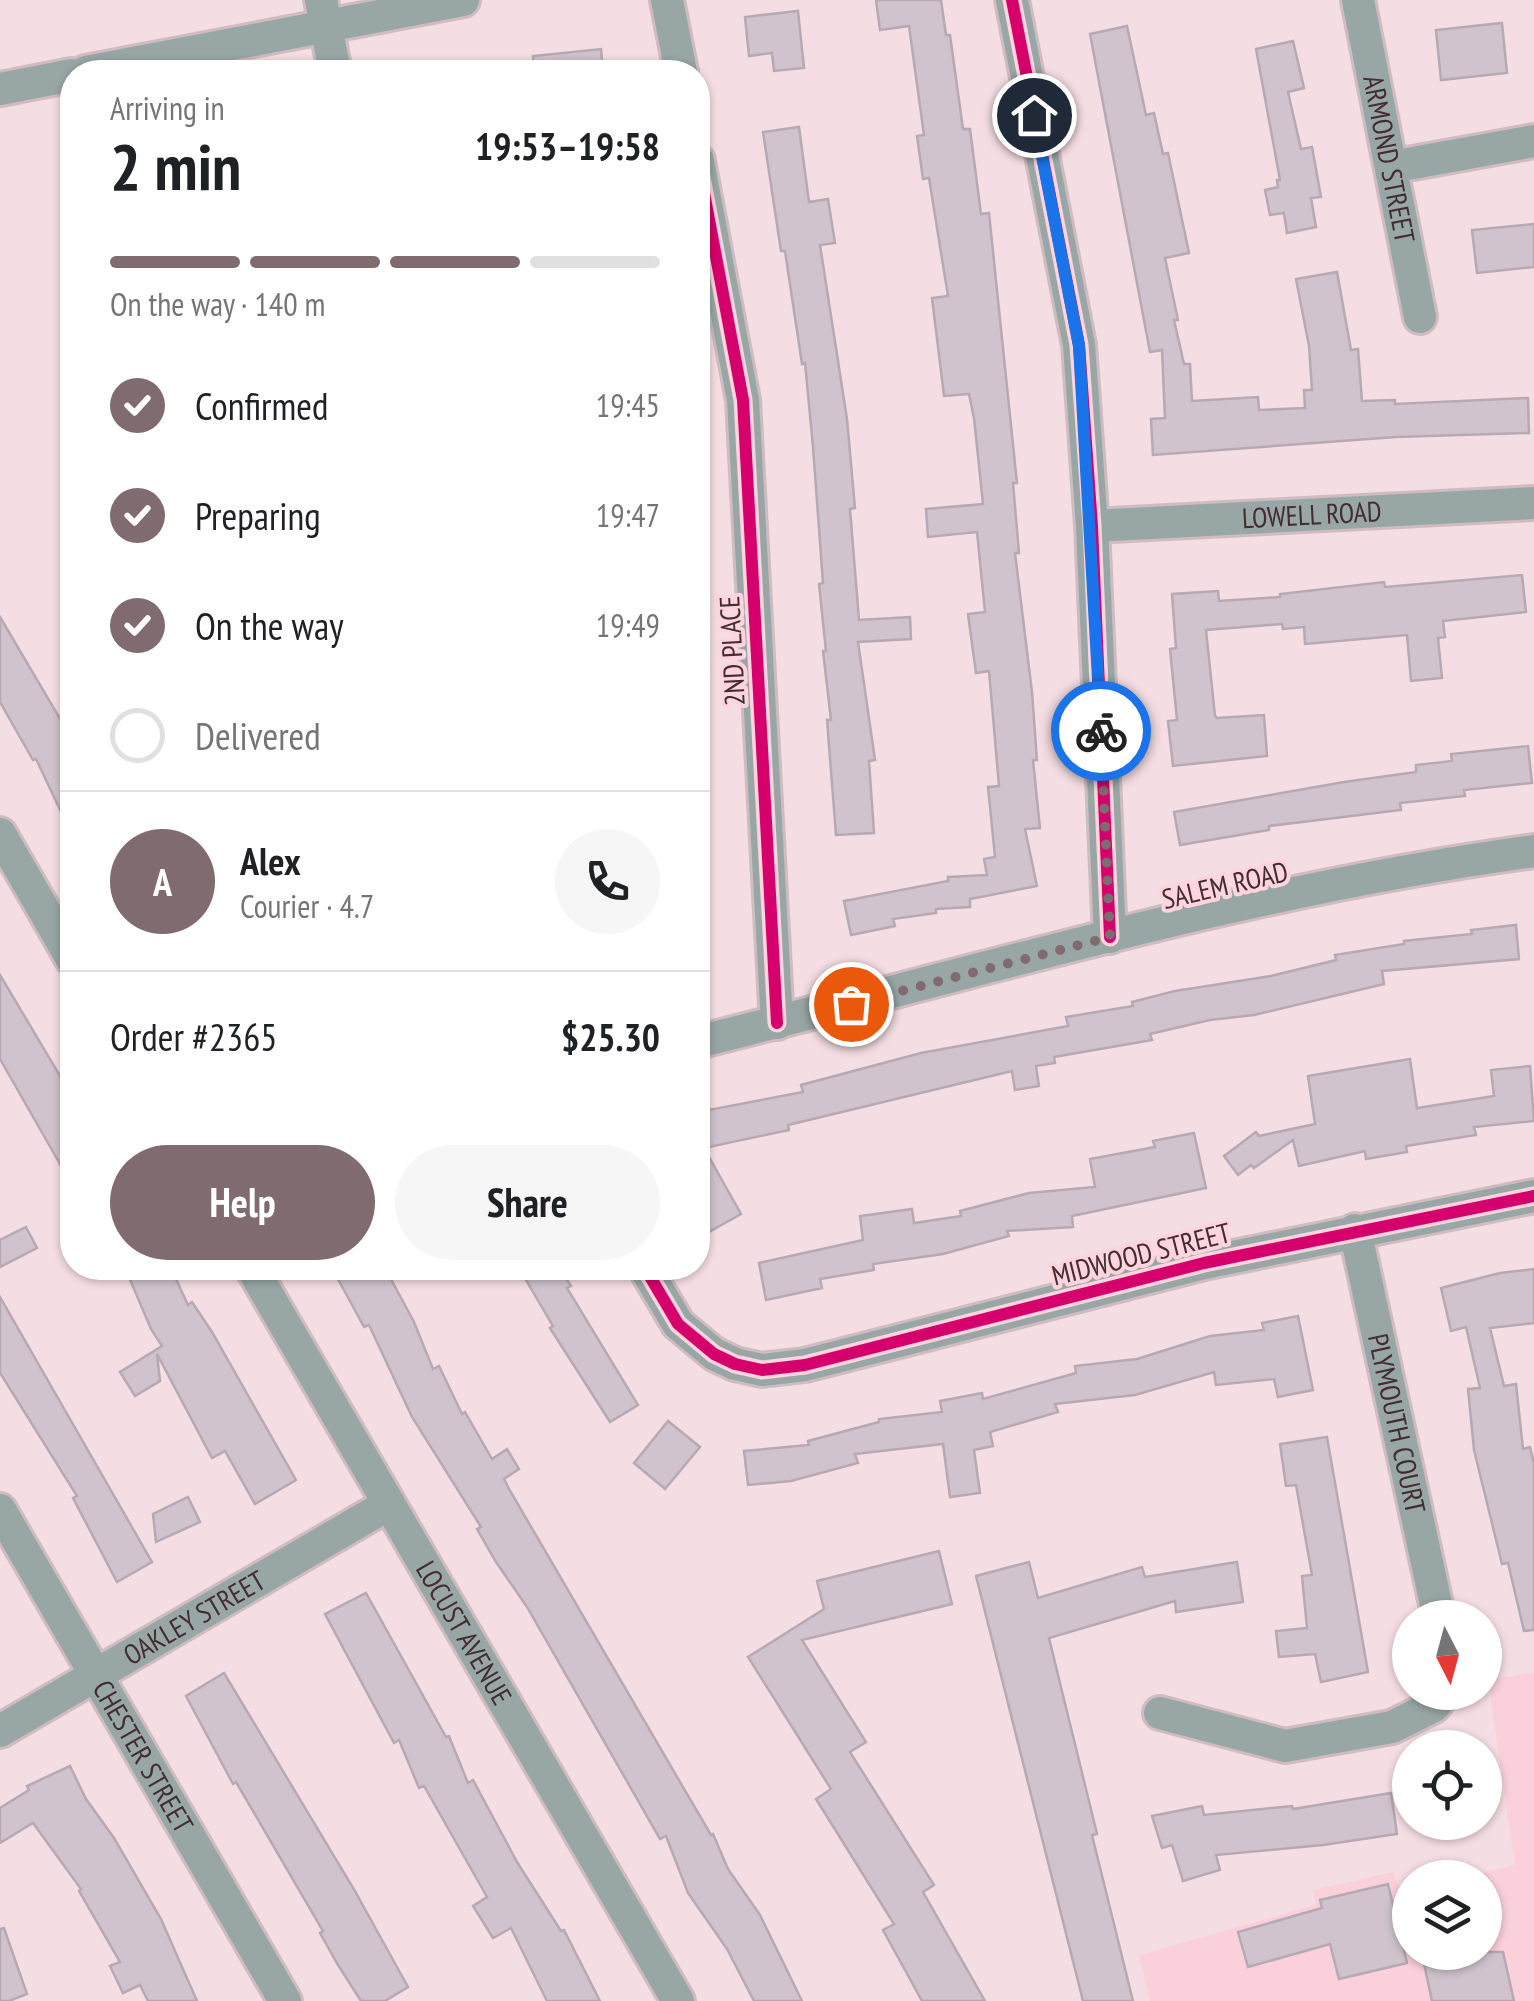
<!DOCTYPE html>
<meta charset="utf-8">
<style>
:root{--surface:#fff;--page:#f6f6f6;--text:#202124;--muted:#757577;--line:#e0e0e0;--accent:#806b70}
body{margin:0;font-family:"PT Sans Narrow",sans-serif;background:var(--page);color:var(--text);height:100vh;display:flex;flex-direction:column;font-size:38px;white-space:nowrap}
*{box-sizing:border-box;margin:0}
p{font-size:32px;color:var(--muted)}
.icon{flex:none;width:55px;height:55px;fill:none;stroke:currentColor;stroke-width:2;stroke-linecap:round;stroke-linejoin:round}
.map{position:relative;flex:1;overflow:hidden}
.panel{position:absolute;left:60px;top:60px;width:650px;height:1220px;display:flex;flex-direction:column;background:var(--surface);border-radius:40px;box-shadow:0 2px 8px #0004}
.panel>*{flex:none}
.needle{width:65px;rotate:174deg}
.tools{position:absolute;left:1392px;top:1600px;display:grid;gap:20px}
.tools a{display:grid;place-items:center;width:110px;height:110px;border-radius:50%;background:var(--surface);box-shadow:0 2px 8px #0004;font-size:50px}
.pin{position:absolute;display:grid;place-items:center;width:85px;height:85px;color:#fff;margin:-42px;border:5px solid #fff;border-radius:50%;box-shadow:0 2px 10px #0007}
.courier{position:absolute;display:grid;place-items:center;width:100px;height:100px;margin:-50px;border:8px solid #1a73e8;border-radius:50%;background:#fff;color:#222;box-shadow:0 2px 12px #0007}
.head em{font-style:normal;font-weight:700}
.head div{display:flex;flex-direction:column-reverse}
.head{display:flex;align-items:center;justify-content:space-between;height:170px;padding:0 50px}
h1{font-size:65px;font-weight:700;line-height:75px}
.bar{display:grid;grid-template-columns:repeat(4,1fr);gap:15px 10px;align-content:center;height:120px;padding:0 50px}
.bar i{height:12px;border-radius:8px;background:var(--line)}
.bar .active{background:var(--accent)}
.bar p{grid-column:span 4}
.line{display:flex;align-items:center;gap:25px;padding:0 50px;border-top:2px solid var(--line)}
.line div{flex:1}
.round{display:grid;place-items:center;flex:none;width:105px;height:105px;border-radius:52px;background:var(--page)}
ol{padding:0 50px;list-style:none}
li{display:flex;align-items:center;gap:30px;height:110px}
li p{margin-inline-start:auto}
li .icon{padding:10px;border-radius:50%;background:var(--accent);color:#fff;stroke-width:4}
li:last-child{color:var(--muted)}
li i{width:55px;height:55px;border:5px solid var(--line);border-radius:50%}
.button{display:flex;gap:20px;margin-top:auto;padding:20px 50px}
.button a{flex:1;height:115px;border-radius:60px;background:var(--accent);color:#fff;font-size:40px;font-weight:700;line-height:115px;text-align:center}
.button a+a{background:var(--page);color:var(--text)}
.map>svg:first-child{display:block}
.built{fill:#fad0da}
.building{fill:#d0c3cd;stroke:#b7a9b3;stroke-width:2.5}
.lines{fill:none;stroke-linecap:round;stroke-linejoin:round}
.minor-casing{stroke:#cfbcc0;stroke-width:38}
.minor{stroke:#98a7a5;stroke-width:32}
.cycleway-casing{stroke:#fed5de;stroke-width:19}
.cycleway{stroke:#d6006c;stroke-width:12}
.done{stroke:#806b70;stroke-width:10;stroke-dasharray:0 18}
.route{stroke:#1a73e8;stroke-width:12}
.labels{text-anchor:middle;stroke-width:8;stroke-linejoin:round;paint-order:stroke}
.street-label{font-size:28px;fill:#412d32;stroke:#fed5de}
</style>
<div class="map">
<svg width="1534" height="2001" viewBox="0 0 1534 2001">
<rect width="100%" height="100%" fill="#f5dee3"/>
<path class="built" d="M 1534,1672 L 1534,2001 L 1150,2001 L 1139,1955 L 1315,1905 L 1314,1890 L 1393,1872 L 1401,1892 L 1410,1891 L 1410,1952 L 1485,1952 L 1485,1878 L 1465,1877 L 1515,1865 L 1488,1680 Z"/>
<g class="building">
<path d="M 876,0 L 941,0 L 946,35 L 950,35 L 963,129 L 970,129 L 981,214 L 989,213 L 1017,483 L 1013,483 L 1019,553 L 1015,553 L 1032,692 L 1037,760 L 1033,760 L 1040,828 L 1025,829 L 1037,886 L 970,899 L 970,907 L 936,909 L 936,913 L 893,919 L 895,926 L 851,935 L 844,901 L 948,881 L 948,877 L 987,875 L 984,859 L 995,857 L 988,787 L 999,786 L 989,671 L 976,673 L 968,614 L 985,612 L 977,532 L 928,537 L 926,509 L 983,504 L 974,418 L 969,394 L 944,396 L 932,298 L 948,296 L 929,178 L 923,179 L 917,136 L 924,135 L 909,26 L 880,30 Z"/>
<path d="M 798,11 L 804,68 L 774,71 L 772,53 L 749,56 L 745,17 Z"/>
<path d="M 1502,23 L 1507,73 L 1441,80 L 1436,30 Z"/>
<path d="M 1127,26 L 1146,115 L 1154,113 L 1163,154 L 1168,153 L 1189,253 L 1165,258 L 1178,320 L 1174,320 L 1184,364 L 1190,364 L 1192,401 L 1258,397 L 1259,410 L 1305,408 L 1304,390 L 1312,390 L 1309,346 L 1296,279 L 1337,272 L 1351,350 L 1358,349 L 1362,401 L 1395,400 L 1395,404 L 1528,398 L 1529,433 L 1396,437 L 1153,455 L 1151,419 L 1165,418 L 1162,350 L 1150,352 L 1090,34 Z"/>
<path d="M 1293,41 L 1304,88 L 1288,92 L 1301,149 L 1312,147 L 1321,197 L 1311,198 L 1316,227 L 1287,233 L 1284,213 L 1270,215 L 1265,190 L 1278,187 L 1277,180 L 1280,180 L 1256,49 Z"/>
<path d="M 601,49 L 603,72 L 534,72 L 533,56 Z"/>
<path d="M 799,127 L 809,202 L 828,199 L 835,243 L 820,245 L 847,419 L 855,508 L 850,509 L 859,620 L 910,617 L 911,639 L 858,642 L 875,760 L 869,761 L 874,833 L 836,835 L 827,720 L 831,720 L 823,651 L 826,651 L 819,584 L 823,583 L 813,447 L 805,363 L 802,364 L 785,251 L 781,251 L 763,132 Z"/>
<path d="M 1534,224 L 1534,267 L 1477,273 L 1472,230 Z"/>
<path d="M 1522,575 L 1526,612 L 1443,621 L 1445,637 L 1438,638 L 1442,678 L 1411,681 L 1407,635 L 1305,644 L 1304,627 L 1283,629 L 1282,624 L 1206,630 L 1215,716 L 1217,718 L 1264,715 L 1267,756 L 1173,766 L 1168,721 L 1177,720 L 1170,649 L 1176,648 L 1172,594 L 1218,591 L 1219,601 L 1280,597 L 1280,594 L 1384,582 L 1385,587 Z"/>
<path d="M 0,617 L 72,739 L 72,835 L 36,759 L 33,760 L 0,702 Z"/>
<path d="M 1528,746 L 1532,783 L 1464,790 L 1465,796 L 1400,803 L 1401,810 L 1269,826 L 1269,830 L 1180,845 L 1174,812 L 1344,782 L 1416,772 L 1416,765 L 1452,761 L 1451,754 Z"/>
<path d="M 1516,925 L 1519,959 L 1382,971 L 1384,984 L 1254,1015 L 1210,1020 L 1150,1034 L 1152,1040 L 1054,1057 L 1055,1063 L 1036,1066 L 1039,1086 L 1015,1090 L 1012,1071 L 788,1125 L 789,1130 L 704,1148 L 741,1214 L 698,1238 L 698,1112 L 803,1092 L 801,1085 L 921,1053 L 1068,1026 L 1066,1017 L 1133,1006 L 1132,1002 L 1175,991 L 1271,976 L 1336,960 L 1335,955 L 1404,944 L 1404,941 L 1472,934 L 1471,930 Z"/>
<path d="M 0,975 L 72,1096 L 72,1185 L 0,1059 Z"/>
<path d="M 1410,1059 L 1417,1108 L 1494,1096 L 1491,1070 L 1530,1066 L 1534,1121 L 1474,1127 L 1476,1135 L 1406,1146 L 1407,1152 L 1366,1159 L 1365,1151 L 1299,1166 L 1293,1140 L 1254,1168 L 1251,1165 L 1238,1175 L 1224,1156 L 1256,1132 L 1259,1136 L 1315,1124 L 1308,1076 Z"/>
<path d="M 1194,1133 L 1206,1188 L 1072,1216 L 1073,1227 L 1007,1231 L 1009,1236 L 943,1254 L 873,1264 L 874,1270 L 820,1279 L 822,1288 L 766,1300 L 759,1263 L 863,1240 L 860,1216 L 912,1209 L 914,1223 L 961,1216 L 960,1211 L 1029,1193 L 1095,1187 L 1090,1159 L 1155,1147 L 1153,1141 Z"/>
<path d="M 26,1227 L 37,1248 L 0,1267 L 0,1240 Z"/>
<path d="M 145,1268 L 171,1268 L 188,1305 L 192,1302 L 212,1332 L 296,1480 L 255,1504 L 225,1451 L 212,1458 L 157,1354 L 160,1381 L 135,1396 L 120,1372 L 162,1346 L 151,1329 L 128,1275 Z"/>
<path d="M 332,1268 L 385,1268 L 414,1322 L 433,1369 L 439,1366 L 462,1414 L 465,1412 L 492,1459 L 507,1449 L 519,1469 L 504,1479 L 509,1489 L 711,1835 L 713,1834 L 728,1869 L 760,1915 L 802,2001 L 754,2001 L 727,1949 L 688,1893 L 666,1836 L 660,1839 L 527,1607 L 496,1562 L 477,1529 L 481,1527 L 412,1417 L 369,1325 L 364,1327 Z"/>
<path d="M 519,1268 L 560,1268 L 571,1286 L 567,1288 L 638,1405 L 610,1422 L 550,1328 L 553,1326 Z"/>
<path d="M 1534,1269 L 1534,1323 L 1490,1328 L 1504,1386 L 1516,1384 L 1523,1449 L 1530,1447 L 1534,1464 L 1534,1630 L 1524,1631 L 1508,1563 L 1502,1564 L 1474,1450 L 1468,1389 L 1480,1388 L 1466,1327 L 1451,1331 L 1441,1288 L 1500,1273 Z"/>
<path d="M 0,1297 L 152,1562 L 117,1582 L 73,1498 L 77,1496 L 0,1373 Z"/>
<path d="M 1298,1316 L 1313,1390 L 1278,1397 L 1274,1379 L 1216,1385 L 1214,1372 L 1135,1395 L 1055,1404 L 1058,1412 L 990,1432 L 993,1446 L 974,1450 L 980,1493 L 950,1497 L 943,1444 L 855,1454 L 858,1463 L 791,1481 L 748,1485 L 744,1451 L 809,1445 L 808,1441 L 879,1422 L 879,1419 L 942,1412 L 940,1401 L 982,1393 L 983,1399 L 1076,1373 L 1075,1366 L 1137,1359 L 1210,1336 L 1264,1330 L 1262,1323 Z"/>
<path d="M 668,1421 L 700,1447 L 665,1489 L 634,1463 Z"/>
<path d="M 1327,1437 L 1368,1672 L 1321,1682 L 1315,1654 L 1279,1657 L 1276,1631 L 1307,1628 L 1302,1576 L 1312,1575 L 1296,1485 L 1286,1486 L 1280,1444 Z"/>
<path d="M 188,1497 L 200,1522 L 156,1542 L 153,1514 Z"/>
<path d="M 939,1551 L 952,1604 L 802,1640 L 866,1742 L 850,1752 L 934,1885 L 923,1892 L 985,2001 L 922,2001 L 883,1930 L 894,1924 L 816,1799 L 831,1789 L 748,1657 L 824,1609 L 817,1581 Z"/>
<path d="M 1029,1562 L 1038,1598 L 1142,1567 L 1145,1577 L 1237,1562 L 1243,1602 L 1176,1612 L 1175,1601 L 1049,1638 L 1097,1834 L 1092,1835 L 1133,2001 L 1083,2001 L 976,1576 Z"/>
<path d="M 366,1593 L 446,1737 L 449,1736 L 468,1783 L 473,1780 L 517,1862 L 561,1931 L 564,1930 L 600,2001 L 547,2001 L 511,1928 L 493,1938 L 473,1906 L 487,1897 L 424,1786 L 419,1788 L 399,1740 L 394,1743 L 325,1614 Z"/>
<path d="M 224,1673 L 355,1891 L 408,1987 L 385,2001 L 361,2001 L 338,1965 L 320,1933 L 323,1931 L 236,1782 L 233,1784 L 186,1696 Z"/>
<path d="M 70,1766 L 86,1799 L 114,1838 L 161,1919 L 197,2001 L 148,2001 L 140,1985 L 123,1993 L 110,1966 L 120,1962 L 79,1891 L 81,1889 L 33,1823 L 0,1843 L 0,1808 L 29,1790 L 27,1786 Z"/>
<path d="M 1391,1793 L 1397,1834 L 1323,1845 L 1216,1855 L 1220,1870 L 1183,1881 L 1172,1845 L 1162,1848 L 1152,1816 L 1202,1806 L 1204,1815 L 1292,1806 L 1293,1809 Z"/>
<path d="M 1388,1884 L 1407,1963 L 1339,1979 L 1330,1944 L 1248,1967 L 1238,1932 L 1322,1908 L 1320,1900 Z"/>
<path d="M 4,1928 L 27,1994 L 9,2001 L 0,2001 L 0,1929 Z"/>
<path d="M 1456,1952 L 1503,1952 L 1514,2001 L 1432,2001 L 1423,1959 Z"/>
</g>
<g class="lines">
<g class="minor-casing">
<g id="minor">
<path d="M 321,0 L 335,72"/>
<path d="M 667,0 L 681,72"/>
<path d="M 1012,0 L 1079,345 L 1092,526 L 1110,937"/>
<path id="s1" d="M 1358,0 L 1420,317"/>
<path d="M 86,72 L 463,0"/>
<path d="M 0,89 L 72,75"/>
<path d="M 698,161 L 743,400 L 777,1023"/>
<path d="M 1391,167 L 1534,141"/>
<path id="s2" d="M 1092,526 L 1534,503"/>
<path d="M 0,834 L 72,959"/>
<path d="M 698,1042 C 974,973 1251,889 1534,851"/>
<path id="s3" d="M 1355,1230 L 1439,1618"/>
<path id="s4" d="M 252,1268 L 678,2001"/>
<path d="M 645,1268 L 678,1324 L 714,1354 L 735,1364 L 762,1370 L 805,1365 L 1204,1263 L 1534,1196"/>
<path id="s5" d="M 0,1510 L 285,2001"/>
<path d="M 1160,1713 L 1285,1746 L 1392,1727 L 1434,1706 L 1444,1692"/>
<path id="s6" d="M 0,1731 L 389,1504"/>
</g>
</g>
<use href="#minor" class="minor"/>
<g class="cycleway-casing">
<g id="cycleway">
<path d="M 1012,0 L 1079,345 L 1092,526 L 1110,937"/>
<path d="M 698,161 L 743,400 L 777,1023"/>
<path d="M 645,1268 L 678,1324 L 714,1354 L 735,1364 L 762,1370 L 805,1365 L 1204,1263 L 1534,1196"/>
</g>
</g>
<use href="#cycleway" class="cycleway"/>
</g>
<g class="lines">
<path class="done" d="M 851,1004 L 1110,937 L 1101,731"/>
<path class="route" d="M 1034,115 L 1079,346 L 1101,731"/>
</g>
<g class="labels">
<g class="street-label">
<text dy="10" stroke="none"><textPath href="#s1" startOffset="162">ARMOND STREET</textPath></text>
<text dy="10" stroke="none"><textPath href="#s2" startOffset="220">LOWELL ROAD</textPath></text>
<text transform="translate(732 651) rotate(-93)" y="10">2ND PLACE</text>
<text transform="translate(1225 885) rotate(-13)" y="10">SALEM ROAD</text>
<text transform="translate(1141 1254) rotate(-14)" y="10">MIDWOOD STREET</text>
<text dy="10" stroke="none"><textPath href="#s3" startOffset="198">PLYMOUTH COURT</textPath></text>
<text dy="10" stroke="none"><textPath href="#s6" startOffset="225">OAKLEY STREET</textPath></text>
<text dy="10" stroke="none"><textPath href="#s4" startOffset="422">LOCUST AVENUE</textPath></text>
<text dy="10" stroke="none"><textPath href="#s5" startOffset="285">CHESTER STREET</textPath></text>
</g>
</g>
</svg>
<div class="tools">
<a><svg class="needle" viewBox="-14 -14 28 28"><path d="M0-13l5 13h-10z" fill="#e53935"/><path d="M0 13l5-13h-10z" fill="#757577"/></svg></a>
<a><svg class="icon" aria-label="locate" viewBox="0 0 24 24"><circle cx="12" cy="12" r="6"/><path d="M12 2v4M12 18v4M2 12h4M18 12h4"/></svg></a>
<a><svg class="icon" aria-label="layers" viewBox="0 0 24 24"><path d="M12 4l9 5-9 5-9-5zM3 14l9 5 9-5"/></svg></a>
</div>
<div class="pin" style="left:851px;top:1004px;background:#ea580c"><svg class="icon" aria-label="bag" viewBox="0 0 24 24"><path d="M5 8h14l-1 12H6zM9 8a3 3 0 0 1 6 0"/></svg></div>
<div class="pin" style="left:1034px;top:115px;background:#1f2937"><svg class="icon" aria-label="home" viewBox="0 0 24 24"><path d="M3 11l9-7 9 7M6 9v11h12V9"/></svg></div>
<div class="courier" style="left:1101px;top:731px"><svg class="icon" aria-label="bike" viewBox="0 0 24 24"><circle cx="6" cy="16" r="4"/><circle cx="18" cy="16" r="4"/><path d="M6 16l4-8h5l3 8M10 8l3 8H6M13 5h3"/></svg></div>
<section class="panel">
<div class="head"><div><h1>2 min</h1><p>Arriving in</p></div><em>19:53–19:58</em></div>
<div class="bar"><i class="active"></i><i class="active"></i><i class="active"></i><i></i><p>On the way · 140 m</p></div>
<ol>
<li><svg class="icon" aria-label="check" viewBox="0 0 24 24"><path d="M5 12l5 5 9-10"/></svg>Confirmed<p>19:45</p></li>
<li><svg class="icon" aria-label="check" viewBox="0 0 24 24"><path d="M5 12l5 5 9-10"/></svg>Preparing<p>19:47</p></li>
<li><svg class="icon" aria-label="check" viewBox="0 0 24 24"><path d="M5 12l5 5 9-10"/></svg>On the way<p>19:49</p></li>
<li><i></i>Delivered</li>
</ol>
<div class="line" style="height:180px"><b class="round" style="background:var(--accent);color:#fff">A</b><div><b>Alex</b><p>Courier · 4.7</p></div><a class="round"><svg class="icon" aria-label="phone" viewBox="0 0 24 24"><path d="M5 4h4l2 5-3 2q2 4 5 5l2-3 5 2v4C11 20 4 13 5 4z"/></svg></a></div>
<div class="line" style="height:130px"><div>Order #2365</div><b>$25.30</b></div>
<div class="button"><a>Help</a><a>Share</a></div>
</section>
</div>
